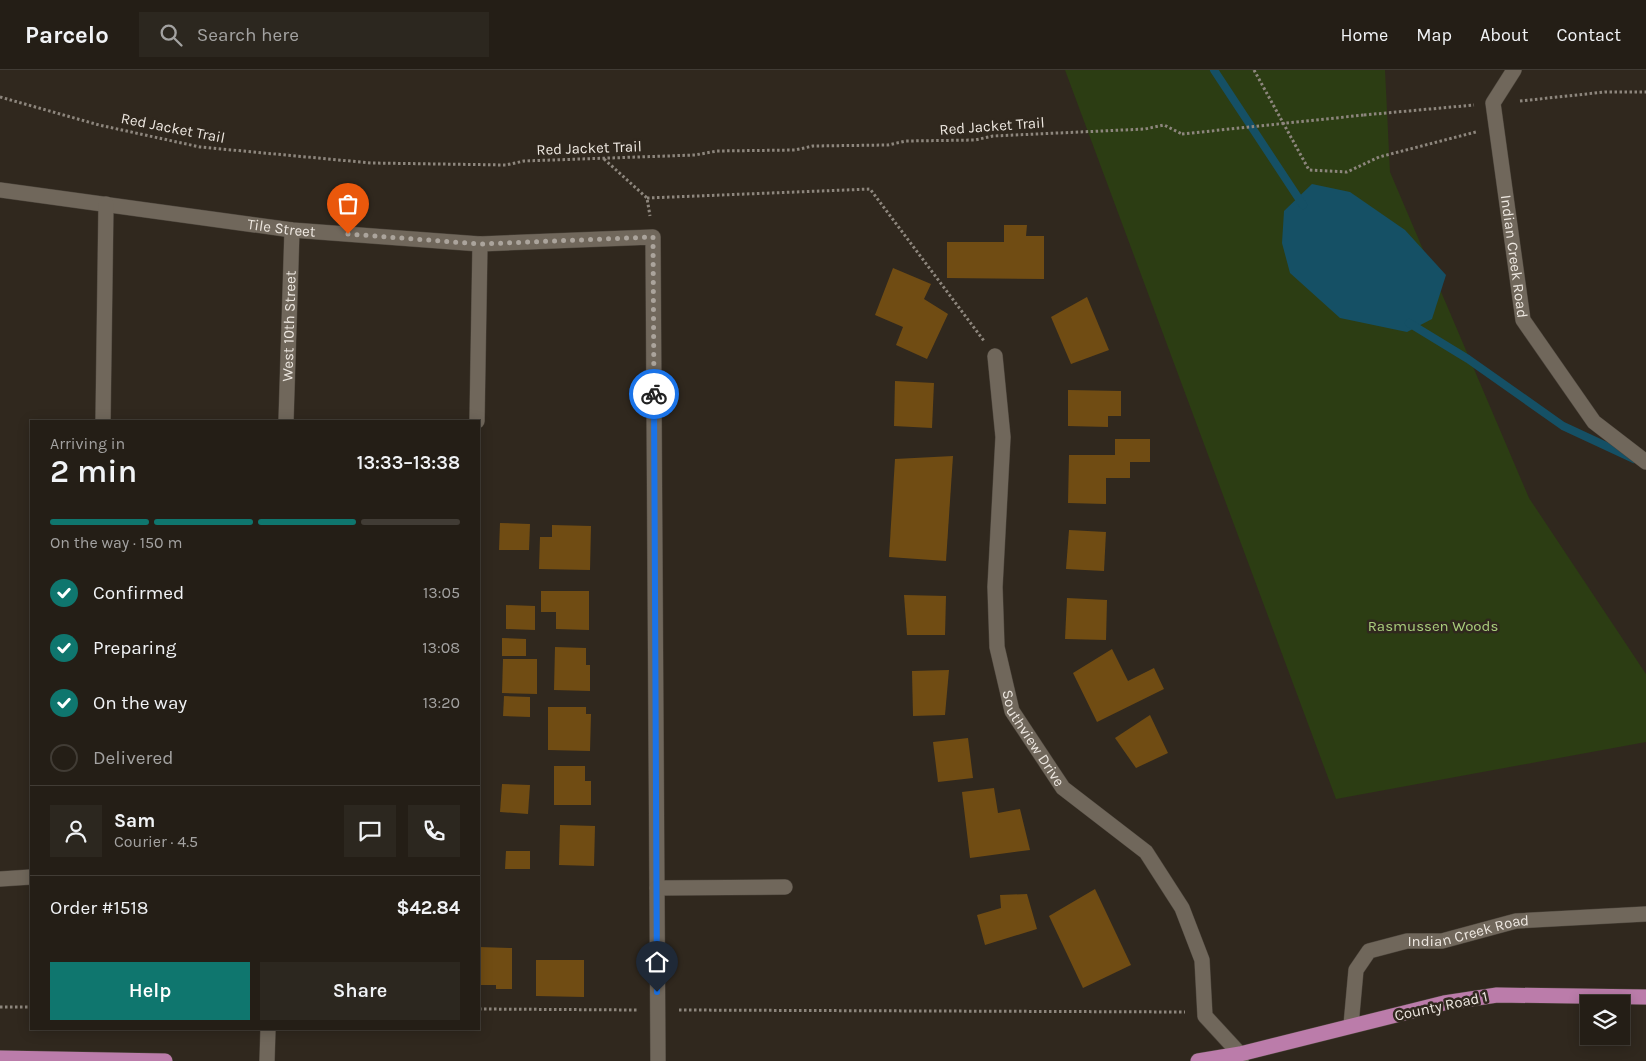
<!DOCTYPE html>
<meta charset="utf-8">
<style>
:root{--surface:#241e16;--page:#2c271f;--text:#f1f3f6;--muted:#a3a2a1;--line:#413c35;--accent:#0f766e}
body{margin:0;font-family:Karla,sans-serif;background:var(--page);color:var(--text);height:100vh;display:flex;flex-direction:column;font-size:19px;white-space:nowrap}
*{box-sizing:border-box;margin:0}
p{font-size:16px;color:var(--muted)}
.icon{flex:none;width:28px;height:28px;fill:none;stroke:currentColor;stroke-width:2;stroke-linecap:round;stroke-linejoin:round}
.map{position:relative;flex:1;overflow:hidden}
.panel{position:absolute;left:30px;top:350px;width:450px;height:610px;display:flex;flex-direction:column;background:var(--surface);border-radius:0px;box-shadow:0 2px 12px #0003,0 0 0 1px var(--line)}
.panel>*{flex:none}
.controls{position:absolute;left:1580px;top:925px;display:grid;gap:10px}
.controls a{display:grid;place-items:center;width:50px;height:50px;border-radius:0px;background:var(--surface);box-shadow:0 2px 12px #0003,0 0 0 1px var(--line);font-size:25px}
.pin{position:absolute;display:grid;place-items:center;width:42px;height:42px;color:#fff;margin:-51px -21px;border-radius:50% 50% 50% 0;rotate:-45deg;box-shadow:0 0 5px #0007}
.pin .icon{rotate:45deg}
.courier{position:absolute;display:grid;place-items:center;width:50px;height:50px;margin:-25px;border:4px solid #1a73e8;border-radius:50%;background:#fff;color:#222;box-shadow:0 1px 6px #0007}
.head em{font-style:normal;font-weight:600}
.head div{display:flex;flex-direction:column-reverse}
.head{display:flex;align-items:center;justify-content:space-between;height:85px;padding:0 20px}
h1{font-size:32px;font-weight:600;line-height:38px}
.bar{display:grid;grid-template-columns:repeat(4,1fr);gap:8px 5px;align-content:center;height:60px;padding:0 20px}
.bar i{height:6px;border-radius:4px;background:var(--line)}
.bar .on{background:var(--accent)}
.bar p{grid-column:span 4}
.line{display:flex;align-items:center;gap:12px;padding:0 20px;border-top:1px solid var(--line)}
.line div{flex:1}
.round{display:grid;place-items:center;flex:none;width:52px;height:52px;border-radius:0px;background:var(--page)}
ol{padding:0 20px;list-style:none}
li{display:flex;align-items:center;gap:15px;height:55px}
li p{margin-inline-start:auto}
li .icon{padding:5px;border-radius:50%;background:var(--accent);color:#fff;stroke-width:4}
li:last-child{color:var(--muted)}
li i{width:28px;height:28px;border:2px solid var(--line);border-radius:50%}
.button{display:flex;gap:10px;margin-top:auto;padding:10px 20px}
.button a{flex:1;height:58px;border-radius:0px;background:var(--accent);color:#fff;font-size:20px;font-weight:600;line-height:58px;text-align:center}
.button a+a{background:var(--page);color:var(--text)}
header{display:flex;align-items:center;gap:30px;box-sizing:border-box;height:70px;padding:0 25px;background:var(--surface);border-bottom:1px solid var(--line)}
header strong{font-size:24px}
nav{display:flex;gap:28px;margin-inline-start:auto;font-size:18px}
.search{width:350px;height:45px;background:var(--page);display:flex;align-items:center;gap:12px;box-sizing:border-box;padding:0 18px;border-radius:0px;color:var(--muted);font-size:19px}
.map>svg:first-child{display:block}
.green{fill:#2c3d13}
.water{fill:#155065}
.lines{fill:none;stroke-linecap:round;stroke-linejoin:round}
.stream{stroke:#155065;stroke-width:8}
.building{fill:#704c13}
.minor-casing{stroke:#4b443b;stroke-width:16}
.major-casing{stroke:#4b443b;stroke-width:16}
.path{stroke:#8d867d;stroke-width:3;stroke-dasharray:2.5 2.5;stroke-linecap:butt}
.minor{stroke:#70675b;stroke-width:15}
.major{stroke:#bb7caa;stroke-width:15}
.path-bridge{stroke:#8d867d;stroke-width:3;stroke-dasharray:2.5 2.5;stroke-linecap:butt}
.done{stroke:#aba49c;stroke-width:5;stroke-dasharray:0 9}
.route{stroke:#1a73e8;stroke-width:6}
.labels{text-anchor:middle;stroke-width:5;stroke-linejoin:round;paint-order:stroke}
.street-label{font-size:15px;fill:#ede7e0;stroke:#30281e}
.park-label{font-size:15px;fill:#aacf7d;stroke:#30281e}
</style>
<header>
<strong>Parcelo</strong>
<div class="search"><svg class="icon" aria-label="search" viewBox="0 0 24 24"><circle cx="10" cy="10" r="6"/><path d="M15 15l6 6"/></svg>Search here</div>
<nav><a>Home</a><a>Map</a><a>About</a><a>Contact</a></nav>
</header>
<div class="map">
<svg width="1646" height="991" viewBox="0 0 1646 991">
<rect width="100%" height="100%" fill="#30281e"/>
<path class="green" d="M 1065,0 L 1385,0 L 1390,102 L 1529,428 L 1646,604 L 1646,672 L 1336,729 Z"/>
<path class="water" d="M 1312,114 L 1350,122 L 1405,160 L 1446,205 L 1432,249 L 1407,262 L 1340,248 L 1290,203 L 1282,173 L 1284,141 Z"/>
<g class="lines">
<g class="stream">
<path d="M 1214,0 L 1303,135"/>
<path d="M 1409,253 L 1468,289 L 1563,356 L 1634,389"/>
</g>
</g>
<g class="building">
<path d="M 1004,155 L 1027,155 L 1026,166 L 1044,166 L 1044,209 L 947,208 L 947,172 L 1004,172 Z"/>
<path d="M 893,198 L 931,214 L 924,229 L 948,244 L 927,289 L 896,275 L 903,257 L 875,245 Z"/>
<path d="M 1087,227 L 1109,280 L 1071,294 L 1051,247 Z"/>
<path d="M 895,311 L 934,313 L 932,358 L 894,356 Z"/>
<path d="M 1068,320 L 1121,321 L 1121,346 L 1108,346 L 1108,357 L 1068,356 Z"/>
<path d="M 1115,369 L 1150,369 L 1150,392 L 1130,392 L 1130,408 L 1106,408 L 1106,434 L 1068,433 L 1069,385 L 1115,385 Z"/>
<path d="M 953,386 L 946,491 L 889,487 L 895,389 Z"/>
<path d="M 500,453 L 530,454 L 529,480 L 499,480 Z"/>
<path d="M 552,455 L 591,456 L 590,500 L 539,499 L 540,467 L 552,467 Z"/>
<path d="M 1069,460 L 1106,462 L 1104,501 L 1066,499 Z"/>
<path d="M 541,521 L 589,521 L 589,560 L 556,559 L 556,542 L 541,542 Z"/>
<path d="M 904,525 L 946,526 L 945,565 L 907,565 Z"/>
<path d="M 1067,528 L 1107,530 L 1106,570 L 1065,569 Z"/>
<path d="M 506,535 L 535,536 L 535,560 L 506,559 Z"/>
<path d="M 502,568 L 526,569 L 526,586 L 502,586 Z"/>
<path d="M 555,577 L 586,578 L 586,595 L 590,595 L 590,621 L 554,620 Z"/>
<path d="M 1112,579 L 1128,611 L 1154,598 L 1164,619 L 1097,652 L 1073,603 Z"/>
<path d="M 503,589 L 537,589 L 537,624 L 502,623 Z"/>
<path d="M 949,600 L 945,645 L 913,646 L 912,601 Z"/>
<path d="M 504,626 L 530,627 L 530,647 L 503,646 Z"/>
<path d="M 548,637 L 586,637 L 586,644 L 591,644 L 590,681 L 548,680 Z"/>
<path d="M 1150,645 L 1168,683 L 1136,698 L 1115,668 Z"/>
<path d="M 968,668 L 973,708 L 938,712 L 933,672 Z"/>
<path d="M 554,696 L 585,696 L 585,711 L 591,711 L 591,735 L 554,735 Z"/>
<path d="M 502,714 L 530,715 L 528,744 L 500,742 Z"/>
<path d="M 994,718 L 998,743 L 1020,739 L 1030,780 L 970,788 L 962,722 Z"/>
<path d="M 560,755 L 595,756 L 594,796 L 559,795 Z"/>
<path d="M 506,781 L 530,781 L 530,799 L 505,799 Z"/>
<path d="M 1095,819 L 1131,895 L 1083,918 L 1049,846 Z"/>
<path d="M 1027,824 L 1037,859 L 985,875 L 977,845 L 1001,838 L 1000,825 Z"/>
<path d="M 479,877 L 512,878 L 512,919 L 496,919 L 496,915 L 479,915 Z"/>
<path d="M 536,890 L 584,890 L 584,927 L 536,926 Z"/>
</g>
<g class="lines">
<g class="minor-casing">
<g id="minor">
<path id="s1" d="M 1514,0 L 1493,33 L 1523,250 L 1594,352 L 1646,392"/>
<path id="s2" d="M 0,120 L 292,160 L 480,174 L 653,167 L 658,991"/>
<path id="s3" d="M 995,286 L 1003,367 L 995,517 L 997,577 L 1012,641 L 1063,718 L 1146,782 L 1182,838 L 1202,890 L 1205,946 L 1240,984 L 1241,991"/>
<path d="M 103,351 L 106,134"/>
<path id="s4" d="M 286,351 L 292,160"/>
<path d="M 477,351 L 480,174"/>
<path d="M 0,809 L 31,807"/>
<path d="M 657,818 L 785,817"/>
<path id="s5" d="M 1351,955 L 1356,900 L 1369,881 L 1407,871 L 1442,871 L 1516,851 L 1646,844"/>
<path d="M 267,991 L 268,959"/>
</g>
</g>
<g class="major-casing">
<g id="major">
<path d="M 0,988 L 165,991"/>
<path d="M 1198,991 L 1240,984 L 1444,933 L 1497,925 L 1646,927"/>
</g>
</g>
<g class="path">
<path d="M 1254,0 L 1309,100 L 1347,102 L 1379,87 L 1476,62"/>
<path d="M 0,27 L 99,55 L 200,77 L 371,93 L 506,95 L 524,91 L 695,85 L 717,81 L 795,80 L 813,76 L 888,75 L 906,71 L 975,70 L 993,66 L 1145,59 L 1164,55 L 1182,64"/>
<path d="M 1520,31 L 1605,22 L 1646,22"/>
<path d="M 1364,45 L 1474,35"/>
<path d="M 604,89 L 647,128 L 650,146"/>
<path d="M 647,128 L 870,119 L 984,271"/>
<path d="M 0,937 L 31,937"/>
<path d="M 479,939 L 637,940"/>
<path d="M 679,940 L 1185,942"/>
</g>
<use href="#minor" class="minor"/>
<use href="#major" class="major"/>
<path class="path-bridge" d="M 1182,64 L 1364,45"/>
</g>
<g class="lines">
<path class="done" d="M 348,164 L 480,174 L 653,167 L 654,324"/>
<path class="route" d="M 654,324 L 657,922"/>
</g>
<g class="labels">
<g class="street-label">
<text transform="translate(992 56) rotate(-4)" y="5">Red Jacket Trail</text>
<text transform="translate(173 58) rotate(11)" y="5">Red Jacket Trail</text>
<text transform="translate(589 78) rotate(-2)" y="5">Red Jacket Trail</text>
<text dy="5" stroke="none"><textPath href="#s2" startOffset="284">Tile Street</textPath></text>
<text dy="5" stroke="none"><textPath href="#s1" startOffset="194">Indian Creek Road</textPath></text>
<text dy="5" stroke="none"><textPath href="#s4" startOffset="95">West 10th Street</textPath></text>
<text dy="5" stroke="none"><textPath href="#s3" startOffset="391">Southview Drive</textPath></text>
<text dy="5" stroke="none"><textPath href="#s5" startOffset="180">Indian Creek Road</textPath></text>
<text transform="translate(1441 936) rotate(-12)" y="5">County Road 1</text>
</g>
<g class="park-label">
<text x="1433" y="561">Rasmussen Woods</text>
</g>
</g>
</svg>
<div class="controls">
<a><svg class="icon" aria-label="layers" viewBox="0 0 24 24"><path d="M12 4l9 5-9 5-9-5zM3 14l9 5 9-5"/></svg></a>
</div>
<div class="pin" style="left:348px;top:164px;background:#ea580c"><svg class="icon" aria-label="bag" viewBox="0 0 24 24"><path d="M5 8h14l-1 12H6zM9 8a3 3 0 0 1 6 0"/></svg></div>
<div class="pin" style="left:657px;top:922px;background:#1f2937"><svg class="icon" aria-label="home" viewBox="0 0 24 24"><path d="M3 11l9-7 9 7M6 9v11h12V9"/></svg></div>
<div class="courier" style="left:654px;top:324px"><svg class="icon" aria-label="bike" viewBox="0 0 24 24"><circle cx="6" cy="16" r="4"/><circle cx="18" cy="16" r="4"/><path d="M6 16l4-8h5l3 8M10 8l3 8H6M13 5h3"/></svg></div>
<section class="panel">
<div class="head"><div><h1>2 min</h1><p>Arriving in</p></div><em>13:33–13:38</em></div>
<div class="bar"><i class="on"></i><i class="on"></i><i class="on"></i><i></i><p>On the way · 150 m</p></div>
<ol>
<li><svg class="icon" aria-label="check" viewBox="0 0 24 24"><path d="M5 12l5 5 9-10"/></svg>Confirmed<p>13:05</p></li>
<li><svg class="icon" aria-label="check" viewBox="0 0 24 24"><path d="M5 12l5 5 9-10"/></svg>Preparing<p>13:08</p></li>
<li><svg class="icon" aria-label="check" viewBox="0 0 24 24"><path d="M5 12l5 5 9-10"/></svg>On the way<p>13:20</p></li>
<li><i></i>Delivered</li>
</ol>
<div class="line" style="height:90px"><a class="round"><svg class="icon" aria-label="person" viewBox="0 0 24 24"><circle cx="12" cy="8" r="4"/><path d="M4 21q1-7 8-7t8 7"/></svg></a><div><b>Sam</b><p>Courier · 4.5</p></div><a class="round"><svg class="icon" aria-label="chat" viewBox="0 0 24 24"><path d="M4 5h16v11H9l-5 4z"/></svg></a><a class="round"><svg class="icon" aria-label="phone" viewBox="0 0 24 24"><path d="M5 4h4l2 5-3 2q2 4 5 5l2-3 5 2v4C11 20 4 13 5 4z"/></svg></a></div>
<div class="line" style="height:65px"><div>Order #1518</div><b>$42.84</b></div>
<div class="button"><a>Help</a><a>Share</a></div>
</section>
</div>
